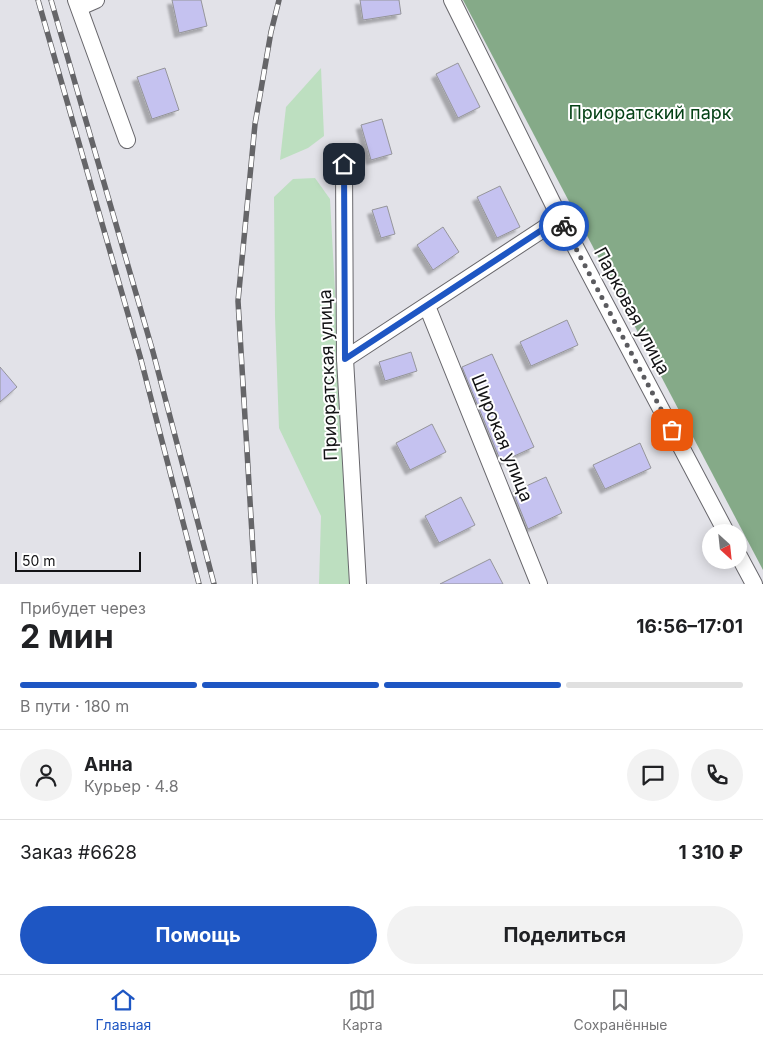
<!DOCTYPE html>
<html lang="ru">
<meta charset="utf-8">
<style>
:root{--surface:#fff;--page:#f2f2f2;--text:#202124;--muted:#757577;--line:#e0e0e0;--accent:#1e56c3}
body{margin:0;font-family:Inter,sans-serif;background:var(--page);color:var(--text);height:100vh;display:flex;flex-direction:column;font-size:19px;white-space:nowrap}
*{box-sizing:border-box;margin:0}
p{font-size:16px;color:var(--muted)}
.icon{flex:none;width:28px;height:28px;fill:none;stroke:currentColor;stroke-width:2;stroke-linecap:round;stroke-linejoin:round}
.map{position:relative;height:584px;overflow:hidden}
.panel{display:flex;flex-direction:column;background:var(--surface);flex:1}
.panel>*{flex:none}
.needle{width:32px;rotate:153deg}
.tools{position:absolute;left:702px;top:524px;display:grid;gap:10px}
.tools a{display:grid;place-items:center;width:45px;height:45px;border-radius:50%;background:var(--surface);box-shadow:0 2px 12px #0003;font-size:25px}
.scale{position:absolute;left:15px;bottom:12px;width:126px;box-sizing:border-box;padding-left:5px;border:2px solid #131315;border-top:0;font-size:14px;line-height:18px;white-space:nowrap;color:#131315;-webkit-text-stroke:4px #fff;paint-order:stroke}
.pin{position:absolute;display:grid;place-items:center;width:42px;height:42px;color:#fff;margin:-21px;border-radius:10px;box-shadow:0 2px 8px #0006}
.courier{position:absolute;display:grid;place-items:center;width:50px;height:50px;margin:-25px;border:4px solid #1e56c3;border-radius:50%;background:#fff;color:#222;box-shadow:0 1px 6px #0007}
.summary em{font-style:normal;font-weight:700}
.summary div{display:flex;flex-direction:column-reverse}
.summary{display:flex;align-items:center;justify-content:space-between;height:85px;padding:0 20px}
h1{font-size:32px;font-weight:700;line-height:38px}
.bar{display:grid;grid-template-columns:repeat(4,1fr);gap:8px 5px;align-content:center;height:60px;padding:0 20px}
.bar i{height:6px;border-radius:4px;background:var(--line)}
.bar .current{background:var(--accent)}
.bar p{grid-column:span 4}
.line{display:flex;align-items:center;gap:12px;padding:0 20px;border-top:1px solid var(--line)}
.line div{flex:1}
.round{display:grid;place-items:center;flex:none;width:52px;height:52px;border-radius:26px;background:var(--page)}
.button{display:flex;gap:10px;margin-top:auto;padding:10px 20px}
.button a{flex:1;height:58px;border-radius:30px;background:var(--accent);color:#fff;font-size:20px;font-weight:700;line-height:58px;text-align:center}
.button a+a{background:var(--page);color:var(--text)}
.dock{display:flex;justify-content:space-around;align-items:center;height:70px;border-top:1px solid var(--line);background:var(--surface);font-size:14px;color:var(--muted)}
.dock a{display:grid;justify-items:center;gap:2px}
.dock .current{color:var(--accent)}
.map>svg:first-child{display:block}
.green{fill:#bddfc0}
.forest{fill:#85aa88}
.building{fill:#c5c2f0;stroke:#95959a;filter:url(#shadow)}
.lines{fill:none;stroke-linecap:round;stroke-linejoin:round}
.minor-casing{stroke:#68676c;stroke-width:18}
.minor{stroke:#fff;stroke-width:16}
.rail-casing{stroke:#656568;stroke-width:5.5}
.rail{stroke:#fff;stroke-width:4;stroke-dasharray:11;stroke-linecap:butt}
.done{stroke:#5b5b5f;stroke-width:5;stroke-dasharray:0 9}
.route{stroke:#1e56c3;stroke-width:6}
.labels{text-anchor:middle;stroke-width:4;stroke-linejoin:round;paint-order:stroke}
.park-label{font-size:18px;fill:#044115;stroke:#fff}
.street-label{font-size:18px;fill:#131315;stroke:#fff}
</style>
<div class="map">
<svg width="763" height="584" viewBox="0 0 763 584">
<defs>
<filter id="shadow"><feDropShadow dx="-4.5" dy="4.5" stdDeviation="1" flood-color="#0004"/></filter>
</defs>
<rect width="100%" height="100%" fill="#e2e2e8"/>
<g class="green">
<path d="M 321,68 L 324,136 L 308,148 L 280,160 L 286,107 Z"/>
<path d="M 315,178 L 330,199 L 351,584 L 319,584 L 321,516 L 279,428 L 275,317 L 274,197 L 293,179 Z"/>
</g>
<path class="forest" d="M 463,0 L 763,0 L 763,570 Z"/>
<g class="building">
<path d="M 172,0 L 201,0 L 207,26 L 179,33 Z"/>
<path d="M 360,0 L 399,0 L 401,14 L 363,20 Z"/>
<path d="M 458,63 L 480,107 L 458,118 L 436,74 Z"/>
<path d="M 165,68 L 179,110 L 152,119 L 137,77 Z"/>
<path d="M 382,119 L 392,154 L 371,160 L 361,125 Z"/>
<path d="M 500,186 L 520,227 L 497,238 L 477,197 Z"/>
<path d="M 387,206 L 395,234 L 381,238 L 372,210 Z"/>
<path d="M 443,227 L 459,252 L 433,270 L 417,245 Z"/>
<path d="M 567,320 L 578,345 L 531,366 L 520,342 Z"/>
<path d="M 411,352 L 417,371 L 385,381 L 379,362 Z"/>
<path d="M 492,354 L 534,447 L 501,462 L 462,367 Z"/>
<path d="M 0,367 L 17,387 L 0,402 Z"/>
<path d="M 432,424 L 446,452 L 410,470 L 396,443 Z"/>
<path d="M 640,443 L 651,468 L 605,489 L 593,465 Z"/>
<path d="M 546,477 L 562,513 L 528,529 L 513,492 Z"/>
<path d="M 461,497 L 475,525 L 439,543 L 425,516 Z"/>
<path d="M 490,559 L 503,584 L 440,584 Z"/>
</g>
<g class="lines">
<g class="minor-casing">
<g id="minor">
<path d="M 76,0 L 127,140"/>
<path d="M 452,0 L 560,218 L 726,532"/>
<path d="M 80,7 L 96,0"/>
<path d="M 344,164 L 345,359 L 358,584"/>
<path d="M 427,306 L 539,584"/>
<path d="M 345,359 L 560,218"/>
<path d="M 739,556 L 754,584"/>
</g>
</g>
<use href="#minor" class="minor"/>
<g class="rail-casing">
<g id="rail">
<path d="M 38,0 L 140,356 L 199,584"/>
<path d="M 51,0 L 153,352 L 214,584"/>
<path d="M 255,584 L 238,301 L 255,124 L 271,32 L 279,0"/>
</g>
</g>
<use href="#rail" class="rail"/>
</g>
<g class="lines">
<path class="done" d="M 564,226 L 672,430"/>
<path class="route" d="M 344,164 L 345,359 L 560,218 L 564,226"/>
</g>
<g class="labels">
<g class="park-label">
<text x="650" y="119">Приоратский парк</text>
</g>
<g class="street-label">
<text transform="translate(632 311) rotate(62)" y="6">Парковая улица</text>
<text transform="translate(328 375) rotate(-92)" y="6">Приоратская улица</text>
<text transform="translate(502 438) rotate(68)" y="6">Широкая улица</text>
</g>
</g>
</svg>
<div class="tools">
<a><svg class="needle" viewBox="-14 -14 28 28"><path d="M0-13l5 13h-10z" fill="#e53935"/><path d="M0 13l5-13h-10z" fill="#757577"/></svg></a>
</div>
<div class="scale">50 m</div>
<div class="pin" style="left:672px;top:430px;background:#ea580c"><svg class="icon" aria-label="bag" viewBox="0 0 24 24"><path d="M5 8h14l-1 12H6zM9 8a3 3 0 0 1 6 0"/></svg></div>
<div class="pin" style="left:344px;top:164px;background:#1f2937"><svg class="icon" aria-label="home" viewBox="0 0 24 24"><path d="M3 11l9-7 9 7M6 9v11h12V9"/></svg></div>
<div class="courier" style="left:564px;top:226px"><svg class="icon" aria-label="bike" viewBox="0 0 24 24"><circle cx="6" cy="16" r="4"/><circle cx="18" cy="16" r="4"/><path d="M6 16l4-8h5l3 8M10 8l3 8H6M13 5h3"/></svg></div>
</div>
<section class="panel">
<div class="summary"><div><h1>2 мин</h1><p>Прибудет через</p></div><em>16:56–17:01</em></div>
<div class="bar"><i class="current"></i><i class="current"></i><i class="current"></i><i></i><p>В пути · 180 m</p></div>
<div class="line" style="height:90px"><a class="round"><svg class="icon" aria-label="person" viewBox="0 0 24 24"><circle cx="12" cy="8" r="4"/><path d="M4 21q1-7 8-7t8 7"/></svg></a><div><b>Анна</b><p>Курьер · 4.8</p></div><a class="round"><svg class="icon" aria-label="chat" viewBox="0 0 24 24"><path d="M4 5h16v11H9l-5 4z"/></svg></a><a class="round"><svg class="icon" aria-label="phone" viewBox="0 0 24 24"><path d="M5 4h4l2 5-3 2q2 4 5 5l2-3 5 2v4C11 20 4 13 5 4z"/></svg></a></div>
<div class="line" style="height:65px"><div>Заказ #6628</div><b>1 310 ₽</b></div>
<div class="button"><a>Помощь</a><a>Поделиться</a></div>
</section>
<nav class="dock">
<a class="current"><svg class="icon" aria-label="home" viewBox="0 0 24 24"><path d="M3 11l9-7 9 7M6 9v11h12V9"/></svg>Главная</a>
<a><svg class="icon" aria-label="map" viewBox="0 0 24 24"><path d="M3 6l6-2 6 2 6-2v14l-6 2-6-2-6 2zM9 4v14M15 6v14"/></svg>Карта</a>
<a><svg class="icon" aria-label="saved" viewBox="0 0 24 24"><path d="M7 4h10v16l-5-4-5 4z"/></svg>Сохранённые</a>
</nav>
